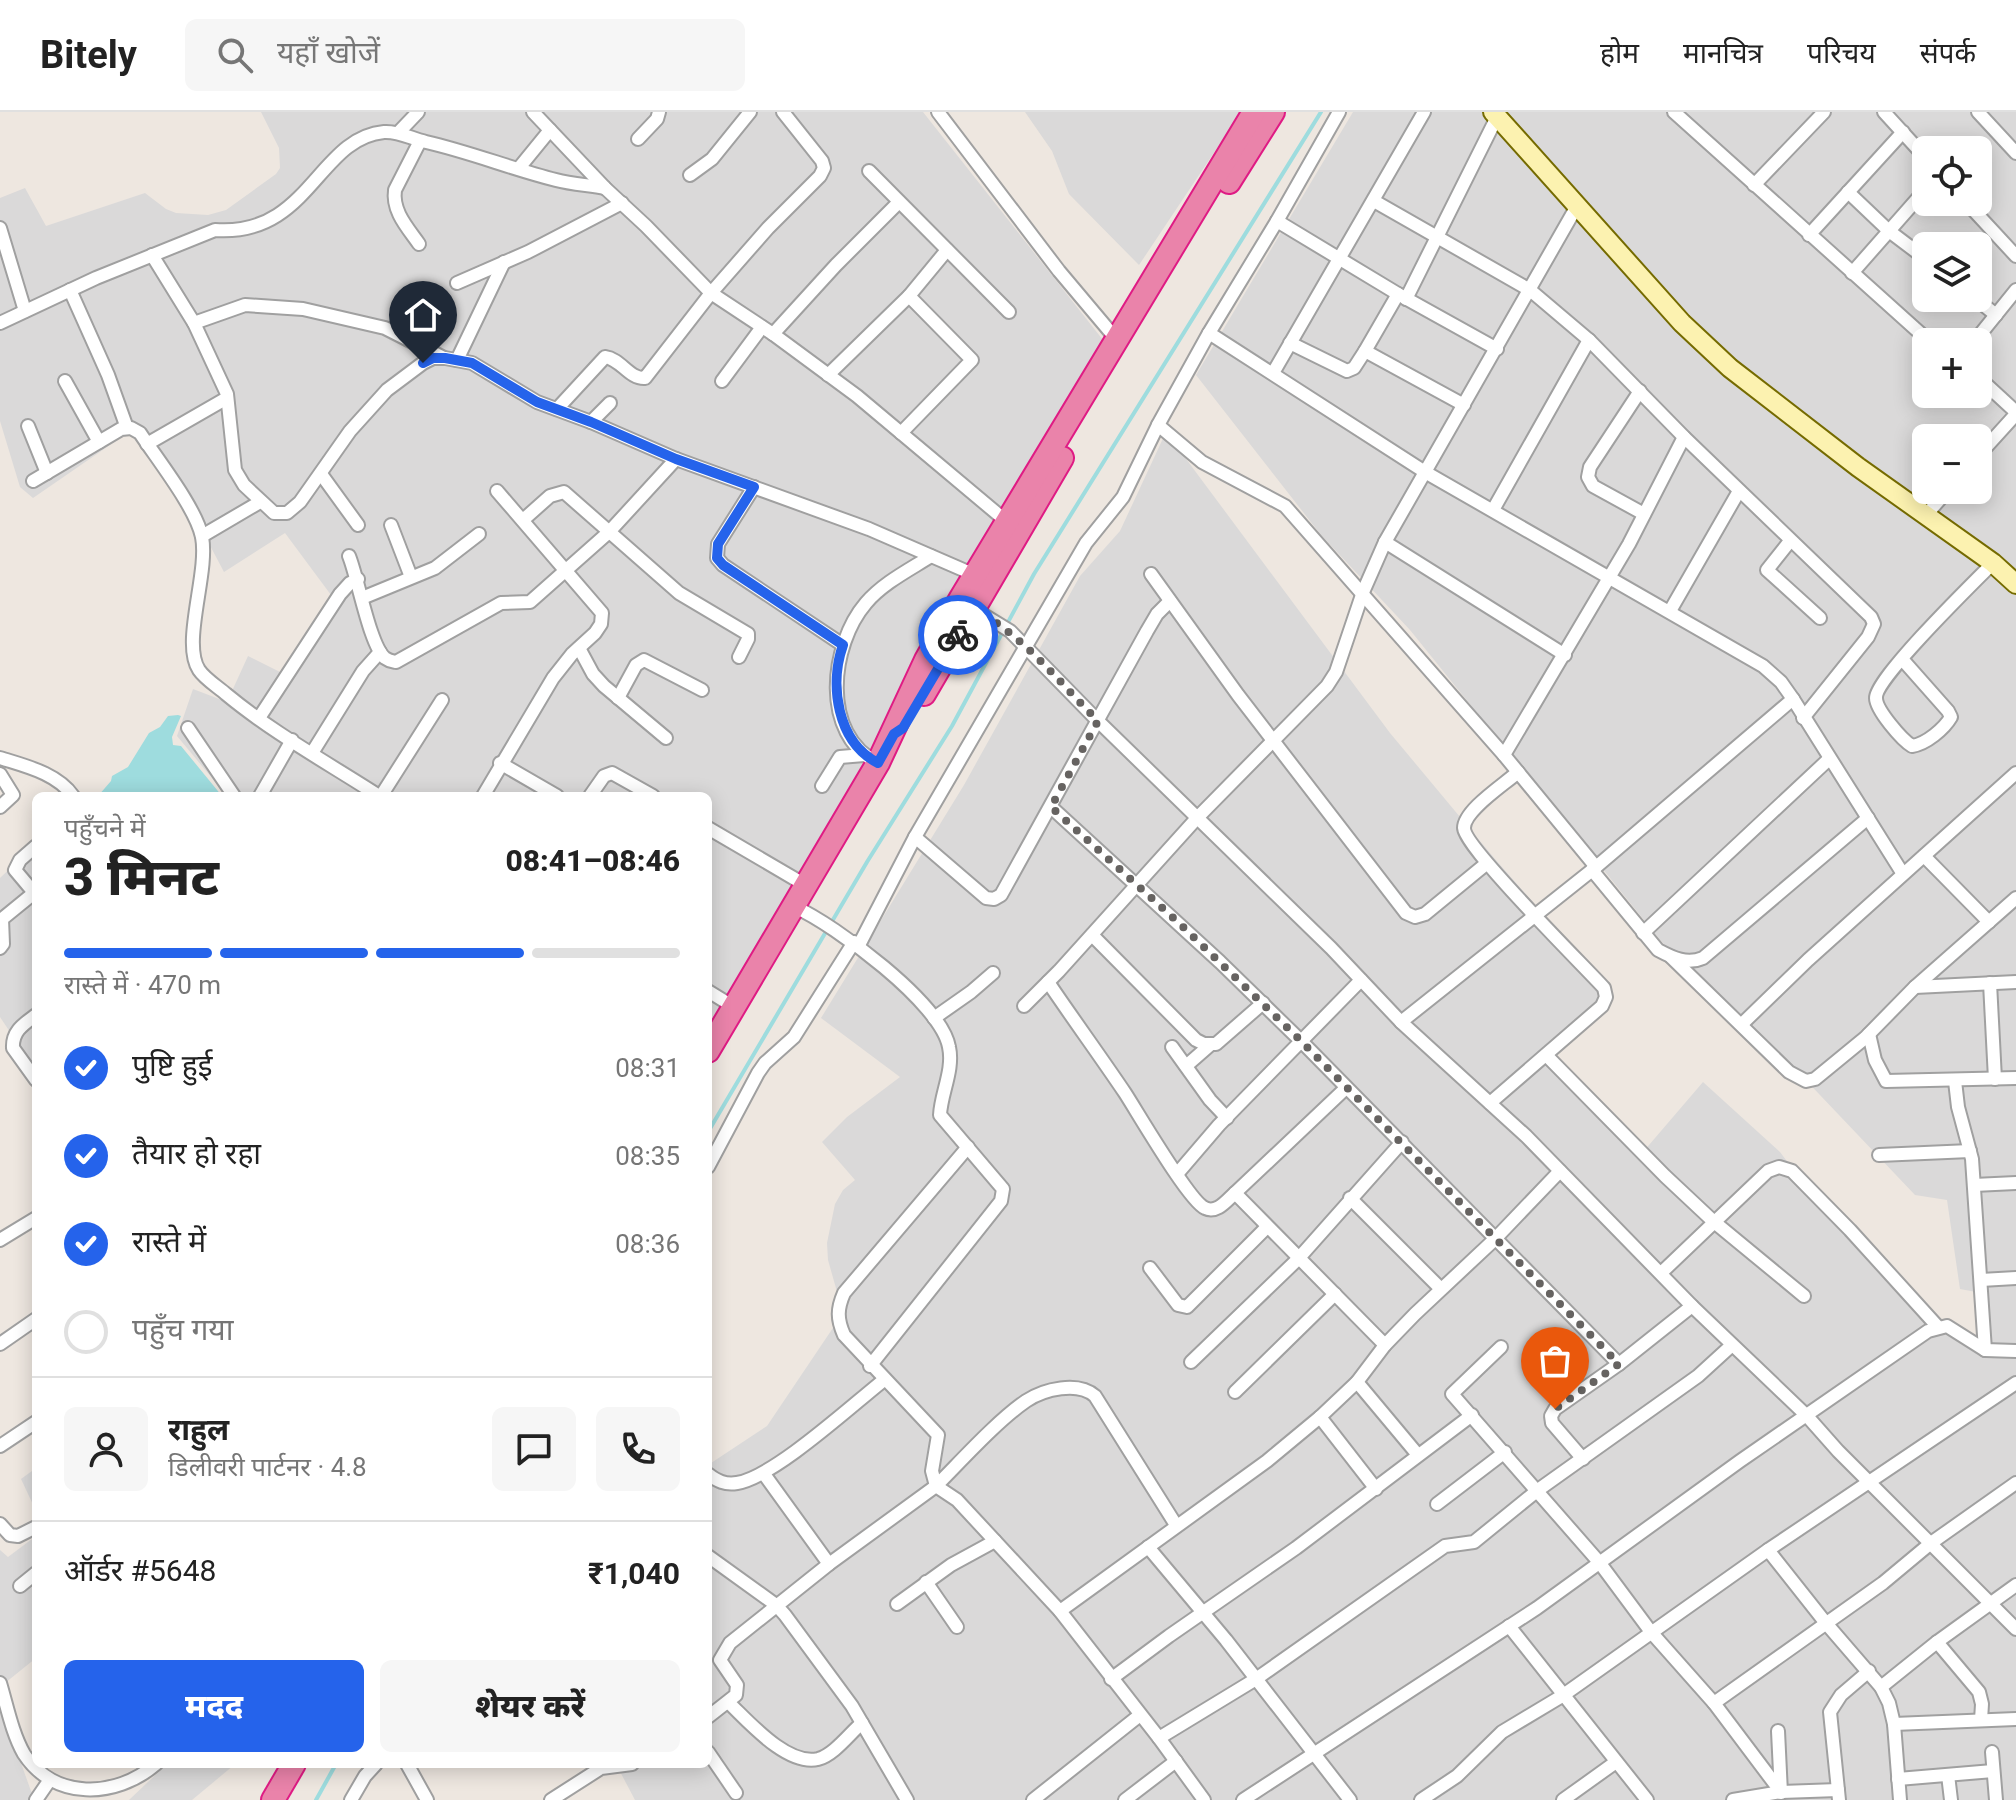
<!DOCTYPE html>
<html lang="hi">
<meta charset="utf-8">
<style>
:root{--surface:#fff;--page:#f6f6f6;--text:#222;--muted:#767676;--line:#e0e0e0;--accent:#2563eb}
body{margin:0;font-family:Roboto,"Noto Sans Devanagari",sans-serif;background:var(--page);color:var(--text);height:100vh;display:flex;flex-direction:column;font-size:30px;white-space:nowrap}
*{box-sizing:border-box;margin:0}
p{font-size:26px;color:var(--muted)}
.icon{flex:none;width:44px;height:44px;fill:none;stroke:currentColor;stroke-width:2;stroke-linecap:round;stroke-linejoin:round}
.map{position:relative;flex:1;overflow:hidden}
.drawer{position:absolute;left:32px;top:680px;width:680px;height:976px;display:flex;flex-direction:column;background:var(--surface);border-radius:12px;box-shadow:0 4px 20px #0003}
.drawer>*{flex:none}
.buttons{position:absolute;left:1912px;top:24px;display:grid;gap:16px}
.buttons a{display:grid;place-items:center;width:80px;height:80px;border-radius:12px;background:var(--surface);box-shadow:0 4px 20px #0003;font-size:40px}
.pin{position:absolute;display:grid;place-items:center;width:68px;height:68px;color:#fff;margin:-82px -34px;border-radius:50% 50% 50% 0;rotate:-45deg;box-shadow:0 0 8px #0007}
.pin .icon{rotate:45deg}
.courier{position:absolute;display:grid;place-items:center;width:80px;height:80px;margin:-40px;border:6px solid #2563eb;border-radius:50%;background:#fff;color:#222;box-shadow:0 2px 10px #0007}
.overview em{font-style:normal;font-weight:800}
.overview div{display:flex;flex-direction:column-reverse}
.overview{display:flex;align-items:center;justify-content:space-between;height:136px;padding:0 32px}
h1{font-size:52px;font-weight:800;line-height:60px}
.bar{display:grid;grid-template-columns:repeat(4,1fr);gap:12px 8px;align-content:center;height:96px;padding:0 32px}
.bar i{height:10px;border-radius:6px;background:var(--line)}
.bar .active{background:var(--accent)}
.bar p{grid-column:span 4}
.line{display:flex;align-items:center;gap:20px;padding:0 32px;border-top:2px solid var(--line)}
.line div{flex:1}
.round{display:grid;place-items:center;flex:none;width:84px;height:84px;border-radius:12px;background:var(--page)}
ol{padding:0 32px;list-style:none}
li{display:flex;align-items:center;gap:24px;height:88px}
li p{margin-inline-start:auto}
li .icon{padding:8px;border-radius:50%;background:var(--accent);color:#fff;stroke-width:4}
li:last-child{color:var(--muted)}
li i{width:44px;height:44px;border:4px solid var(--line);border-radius:50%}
.cta{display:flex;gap:16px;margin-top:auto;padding:16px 32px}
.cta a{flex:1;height:92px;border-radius:12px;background:var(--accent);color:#fff;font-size:32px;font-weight:800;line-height:92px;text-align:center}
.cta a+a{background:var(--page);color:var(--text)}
header{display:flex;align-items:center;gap:48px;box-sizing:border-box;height:112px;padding:0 40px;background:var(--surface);border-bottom:2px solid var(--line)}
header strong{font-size:38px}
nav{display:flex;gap:44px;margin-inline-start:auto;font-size:28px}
.search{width:560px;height:72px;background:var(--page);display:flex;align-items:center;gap:20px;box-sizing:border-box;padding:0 28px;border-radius:12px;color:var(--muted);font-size:30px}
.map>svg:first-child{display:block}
.residential{fill:#dad9d9;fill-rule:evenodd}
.water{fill:#9edcde}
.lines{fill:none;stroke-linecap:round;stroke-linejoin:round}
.stream{stroke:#9edcde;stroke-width:4}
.street-casing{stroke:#a0a0a0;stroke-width:16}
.secondary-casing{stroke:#756b00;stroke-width:22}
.highway-casing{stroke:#df1b84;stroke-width:26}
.street{stroke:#fff;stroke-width:12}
.secondary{stroke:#fcf2b0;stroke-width:18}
.highway{stroke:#ea83aa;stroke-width:22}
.done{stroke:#666361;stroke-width:8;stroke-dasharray:0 14.4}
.route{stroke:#2563eb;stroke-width:10}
</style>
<header>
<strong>Bitely</strong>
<div class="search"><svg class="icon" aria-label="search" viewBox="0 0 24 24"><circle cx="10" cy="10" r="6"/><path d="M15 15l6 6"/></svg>यहाँ खोजें</div>
<nav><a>होम</a><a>मानचित्र</a><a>परिचय</a><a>संपर्क</a></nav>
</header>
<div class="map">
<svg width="2016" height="1688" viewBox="0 0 2016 1688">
<rect width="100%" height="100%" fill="#eee7e0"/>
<g class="residential">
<path d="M 261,0 L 923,0 L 1103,228 L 852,685 L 708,922 L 708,684 L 227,684 L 177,624 L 193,577 L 227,590 L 248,544 L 282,561 L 331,483 L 285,421 L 224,460 L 205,424 L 139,313 L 33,386 L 20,375 L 0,309 L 0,86 L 25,76 L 46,114 L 145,81 L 166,97 L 176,101 L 208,103 L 226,98 L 276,62 L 280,56 L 279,36 Z"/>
<path d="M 1025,0 L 1241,0 L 1139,153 L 1069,82 L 1052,39 Z"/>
<path d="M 1353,0 L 1486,0 L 1706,238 L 2016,477 L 2016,1688 L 635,1688 L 616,1652 L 708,1652 L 708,1353 L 767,1314 L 843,1201 L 828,1148 L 827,1131 L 835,1092 L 843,1078 L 855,1068 L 822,1030 L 847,1005 L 900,965 L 821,906 L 964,673 L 1080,464 L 1120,419 L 1166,320 L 1390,621 L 1495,747 L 1613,882 L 1543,944 L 1643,1040 L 1703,970 L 1780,1040 L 1810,1080 L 1947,1221 L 1958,1225 L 1987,1244 L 1987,1182 L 1960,1177 L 1947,1088 L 1915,1083 L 1800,962 L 1735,904 L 1660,828 L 1410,518 L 1321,423 L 1196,263 Z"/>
<path d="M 1503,0 L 2016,0 L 2016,457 L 1815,310 L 1729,242 L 1683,196 ZM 1926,38 L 1978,38 L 1978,90 L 1926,90 ZM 1926,134 L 1978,134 L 1978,186 L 1926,186 ZM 1926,230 L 1978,230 L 1978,282 L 1926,282 ZM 1926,326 L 1978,326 L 1978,378 L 1926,378 Z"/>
<path d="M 36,732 L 36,959 L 0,905 L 0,766 Z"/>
<path d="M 36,1356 L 36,1399 L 21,1367 Z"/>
<path d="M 36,1424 L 36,1546 L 0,1575 L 0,1438 L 8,1445 Z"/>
<path d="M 0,1593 L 31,1679 L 38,1688 L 0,1688 Z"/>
<path d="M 167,1652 L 232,1652 L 234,1653 L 192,1688 L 129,1688 Z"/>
</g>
<path class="water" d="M 178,603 L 181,604 L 172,625 L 173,633 L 181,634 L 222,684 L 98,684 L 111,669 L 112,664 L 128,655 L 149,621 L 160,615 L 168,604 Z"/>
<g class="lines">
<g class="stream">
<path d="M 708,1020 L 867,750 L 952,614 L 1034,462 L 1321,0"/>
<path d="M 316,1688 L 336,1652"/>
</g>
<g class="street-casing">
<g id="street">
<path d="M 533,0 L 605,76 L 646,114 L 711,181 L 773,222 L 857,284 L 1006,409"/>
<path d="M 938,0 L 1059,159 L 1112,222 L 1118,226"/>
<path d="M 1674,0 L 1930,230"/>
<path d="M 1884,0 L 1926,46"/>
<path d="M 1978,0 L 2016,41"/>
<path d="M 398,21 L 418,0"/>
<path d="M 638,27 L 657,7 L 659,0"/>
<path d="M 519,56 L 550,18"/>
<path d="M 869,59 L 1009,200"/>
<path d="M 690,63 L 712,47 L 750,0"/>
<path d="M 1754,73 L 1824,0"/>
<path d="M 1848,80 L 1889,119 L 1926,147"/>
<path d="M 1374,89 L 1530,178 L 1589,228 L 1684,325 L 1871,505 L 1874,512 L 1868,525 L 1803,606"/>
<path d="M 1966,90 L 2016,144"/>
<path d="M 1277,109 L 1398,182 L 1497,237"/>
<path d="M 0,116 L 25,199"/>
<path d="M 1809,123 L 1903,20"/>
<path d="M 419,132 C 407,115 392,99 395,78 L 420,29"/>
<path d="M 152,143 L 194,211 L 227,282 L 235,358 L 244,373 L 274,401 L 287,401 L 300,390 L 350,319 L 387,278 L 423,251 L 433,246 L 445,246 L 472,251 L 537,290 L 591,310 L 676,347 L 869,417 L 975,463"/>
<path d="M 1852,161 L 1926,77"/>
<path d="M 457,171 L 528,140 L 622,91"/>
<path d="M 70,178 L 108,263 L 127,316"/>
<path d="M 1398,182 L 1365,239 L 1464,293"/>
<path d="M 1975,186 L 1996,203"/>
<path d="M 1406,187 L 1497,5"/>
<path d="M 0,211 L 96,166 L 215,118 C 309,125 318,26 384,20 C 399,19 412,27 426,30 C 470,40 512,57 556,68 C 571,72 588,73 605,76"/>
<path d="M 194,211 L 245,193 L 303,197 L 385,216 L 442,245"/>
<path d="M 1209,221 L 1425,360 L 1763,554 L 1781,570 L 1793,587 L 1903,762"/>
<path d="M 773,222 L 836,153 L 899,90"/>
<path d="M 1974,230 L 2016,178"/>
<path d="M 1290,231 L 1347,259 L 1354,256 L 1365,239"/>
<path d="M 457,248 L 504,150"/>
<path d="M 1273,261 L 1424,0"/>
<path d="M 828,263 L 909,184 L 947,138"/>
<path d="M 1978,265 L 2016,300"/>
<path d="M 65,269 L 99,330"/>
<path d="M 722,269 L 762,215"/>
<path d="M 1640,279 L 1590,355 L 1588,365 L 1593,374 L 1644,402"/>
<path d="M 557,297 L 605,245 C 621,247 629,267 645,266 L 711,181 L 768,116 L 820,64 L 824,56 L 822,49 L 783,0"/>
<path d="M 591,310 L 610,291"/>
<path d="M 1158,313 L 1202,350 L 1285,394 L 1504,643 L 1596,755"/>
<path d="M 28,314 L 47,361"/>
<path d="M 901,321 L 972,248 L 909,184"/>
<path d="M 147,332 L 227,286"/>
<path d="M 1978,344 L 2016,302"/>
<path d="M 321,362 L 358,413"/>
<path d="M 33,369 L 121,317 L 131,316 L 140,321 C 157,347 196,396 202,425 C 209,461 181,531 199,558 C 205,567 218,575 226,582 C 273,621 328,651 379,684"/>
<path d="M 754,375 L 718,432 L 717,446 L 723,453 L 843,533"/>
<path d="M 1493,398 L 1589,228"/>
<path d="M 1926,403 L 1948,378"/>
<path d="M 523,408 L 550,384 L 564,380 L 679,481 L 748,522 L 748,527 L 739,545"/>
<path d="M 391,413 L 411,465"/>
<path d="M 202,424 L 260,390"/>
<path d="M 1790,429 L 1767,458 L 1820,506"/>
<path d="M 1385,430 L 1565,543"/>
<path d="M 349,444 C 358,466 370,534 385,546 C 389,549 391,549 396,550 L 501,491 L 530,490 L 609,420 L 676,347"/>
<path d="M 1151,462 L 1238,583 L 1406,801 L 1415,805 L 1425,802 L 1486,752"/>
<path d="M 362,486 L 435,456 L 479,422"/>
<path d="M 974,497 L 1010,519 L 1098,609 L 1331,836 L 1401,910 L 1526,1024 L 1692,1194 L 1807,1304 L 1838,1339 L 2016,1517"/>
<path d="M 1670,499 L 1739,379"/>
<path d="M 579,536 L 593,562 L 604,574 L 666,626"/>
<path d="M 1902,547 L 1948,599 L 1951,605 C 1944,617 1926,632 1912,634 C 1902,628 1876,598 1876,586 C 1875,567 1974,470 1993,451"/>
<path d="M 618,586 L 636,553 L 644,548 L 702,578"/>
<path d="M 259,606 L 340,482 L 350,471 L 358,467"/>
<path d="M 188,616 L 234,684"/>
<path d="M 312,641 L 363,559 L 380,540"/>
<path d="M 1504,643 L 1629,432 L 1684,325"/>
<path d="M 0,646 C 25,654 57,661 73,684"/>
<path d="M 500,651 L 557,684"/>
<path d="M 878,651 C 820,623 830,533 866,491 C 883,471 909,458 931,444"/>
<path d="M 0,662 L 13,683 L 0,695"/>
<path d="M 822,674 L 840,645 L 864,643"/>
<path d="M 260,684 L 292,628"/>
<path d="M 381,684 L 442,588"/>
<path d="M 483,684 L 553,566 L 572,542 L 595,521 L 601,512 L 602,501 L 497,379"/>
<path d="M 590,684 L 604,664 L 612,661 L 653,684"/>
<path d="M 1051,695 L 1220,850 L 1301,929 L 1619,1252"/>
<path d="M 708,716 L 807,774"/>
<path d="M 915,725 L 986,786 L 994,787 L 1001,783 L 1147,519 L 1157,502 L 1170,489"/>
<path d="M 36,734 L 20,748 L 15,758 L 36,783"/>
<path d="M 1924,744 L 1989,810"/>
<path d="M 1592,758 L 1658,838 C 1673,846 1687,853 1703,846 L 1868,706"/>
<path d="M 795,795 C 835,813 941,891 949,935 C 954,958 941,981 940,1003 L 1003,1077 L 1001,1089 L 870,1254"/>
<path d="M 1643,821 L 1829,647"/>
<path d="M 1092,823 L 1196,928 L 1204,932 L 1216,932 L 1263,891"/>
<path d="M 859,833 L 915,725 L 1086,431 L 1123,385 L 1158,313 L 1209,221 L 1277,109 L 1339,0"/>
<path d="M 0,836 L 3,832 L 2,807 L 34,781"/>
<path d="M 1671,845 L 1789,960 L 1806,969 L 1815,967 L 1865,926 L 1915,875 L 2016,786"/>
<path d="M 1048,870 C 1073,907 1100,944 1125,981 C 1138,1001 1189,1089 1205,1096 C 1217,1102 1227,1088 1235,1081 L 1346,976"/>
<path d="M 1990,871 L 1995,967"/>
<path d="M 1915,875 L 2016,870"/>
<path d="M 708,879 L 734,895"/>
<path d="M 1024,894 L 1059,859 L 1197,706 L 1327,574 L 1336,560 L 1363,480 L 1385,430 L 1577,94"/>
<path d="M 36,903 C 24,912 12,919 13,936 L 36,968"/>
<path d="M 934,906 L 971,880 L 993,861"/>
<path d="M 1401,910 L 1596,755 L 1793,587"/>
<path d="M 1742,912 L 1808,848 L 2016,661"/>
<path d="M 1869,922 L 1875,948 L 1886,969 L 2016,966"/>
<path d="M 1172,935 L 1210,988 L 1227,1006"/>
<path d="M 1546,943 L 1665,1064 L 1713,1109 L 1804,1184"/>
<path d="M 1186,954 L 1210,933"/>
<path d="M 1955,969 L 1958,995 L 1972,1047 L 1985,1238"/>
<path d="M 1490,991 L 1602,894 L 1606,885 L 1604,876 C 1584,854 1464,735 1464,716 C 1464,698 1505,672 1518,660"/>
<path d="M 968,1035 L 844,1181 C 837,1197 837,1207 844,1223 L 938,1323 L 932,1359 L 936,1374 C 962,1348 997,1309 1026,1289 C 1044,1277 1078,1269 1095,1284 L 1176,1413"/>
<path d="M 1879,1043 L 1970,1039"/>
<path d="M 708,1055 L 758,961 L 765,951 L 794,925 L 854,830"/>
<path d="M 1177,1062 L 1219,1013 L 1361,868"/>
<path d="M 1974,1073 L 2016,1071"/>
<path d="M 1235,1081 L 1385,1233"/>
<path d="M 1350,1086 L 1441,1177"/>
<path d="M 0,1128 L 36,1106"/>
<path d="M 1150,1156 L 1178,1193 L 1187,1195 L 1267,1115"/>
<path d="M 1661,1161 L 1768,1059 L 1779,1055 L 1792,1059 L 1850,1118 L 1938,1215"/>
<path d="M 1981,1168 L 2016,1166"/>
<path d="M 0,1232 L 36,1207"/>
<path d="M 1501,1235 L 1452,1282 L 1599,1450 L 1651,1520 L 1714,1591 L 1781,1680"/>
<path d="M 1191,1250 L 1298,1147 L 1402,1030"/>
<path d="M 1357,1270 L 1418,1343"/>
<path d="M 1235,1280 L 1335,1182"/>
<path d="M 1320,1305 L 1376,1377"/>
<path d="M 0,1334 L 36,1310"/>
<path d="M 1583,1347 L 1552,1311 L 1551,1304 L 1555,1297 L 1619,1252 L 1692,1194"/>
<path d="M 708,1362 C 717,1369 725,1373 737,1371 C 774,1365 851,1294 884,1268"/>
<path d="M 764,1362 L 829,1452"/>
<path d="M 1437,1392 L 1505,1340"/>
<path d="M 0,1412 L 10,1423 L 18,1424 L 36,1415"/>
<path d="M 1148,1435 L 1226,1528 L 1350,1688"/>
<path d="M 1768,1438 L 1825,1510 L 1881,1575 L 1889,1591 L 1894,1612 L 1900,1688"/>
<path d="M 708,1444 L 776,1493 L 785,1503 L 852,1594 L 907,1688"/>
<path d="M 926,1470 L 957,1515"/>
<path d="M 20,1474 L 36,1461"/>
<path d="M 897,1492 L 951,1453 L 995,1429"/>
<path d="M 1060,1499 L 1267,1349 L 1320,1305 L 1357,1270 L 1385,1233 L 1415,1202 L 1494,1128 L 1560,1059"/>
<path d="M 1509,1514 L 1647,1688"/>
<path d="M 1937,1530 L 1979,1580 L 1982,1592 L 1981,1608"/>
<path d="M 1111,1567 L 1169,1524 L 1296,1436 L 1472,1303"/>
<path d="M 0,1571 C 7,1594 12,1621 24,1642 C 54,1688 115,1687 156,1652"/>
<path d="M 1881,1575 L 1937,1530 L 2016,1473"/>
<path d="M 729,1591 C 749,1610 787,1654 818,1647 C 834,1643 850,1621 862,1611"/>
<path d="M 1714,1591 L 1883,1471 L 1931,1431 L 2016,1371"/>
<path d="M 708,1605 L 736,1583 L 737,1573 L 720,1548 L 730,1531 L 829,1452 L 936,1374 L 957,1388 L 1060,1499 L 1159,1626 L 1256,1567 L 1445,1434 L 1474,1430 L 1538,1378 L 1698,1264 L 1732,1233"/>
<path d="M 1894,1612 L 2016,1607"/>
<path d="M 1778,1619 L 1781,1681"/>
<path d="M 1159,1626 L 1204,1688"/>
<path d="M 708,1640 L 736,1681"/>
<path d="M 1992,1640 L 1996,1688"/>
<path d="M 407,1652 L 427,1688"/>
<path d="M 1948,1663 L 1951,1688"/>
<path d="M 1898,1667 L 1993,1659"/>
<path d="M 36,1688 L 49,1669"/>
<path d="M 351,1688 L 365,1664 L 376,1652"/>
<path d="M 551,1688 L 601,1656 L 632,1652"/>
<path d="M 1033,1688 L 1140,1603"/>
<path d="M 1125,1688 L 1176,1649"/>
<path d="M 1243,1688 L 1537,1496 L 1740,1349 L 1928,1219 L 1947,1214 L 1985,1238 L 2016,1239"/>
<path d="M 1421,1688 L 1457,1664 L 1502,1620 L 1562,1584 L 1768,1438 L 2016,1271"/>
<path d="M 1563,1688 L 1616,1650"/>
<path d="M 1733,1688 L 1781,1680 L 1838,1678"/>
<path d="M 1839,1688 L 1830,1600 L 1841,1583 L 1869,1559"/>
</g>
</g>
<g class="secondary-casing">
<path id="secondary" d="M 1493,0 L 1682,211 L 1730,256 L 1858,355 L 1993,451 L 2016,472"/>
</g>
<g class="highway-casing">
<g id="highway">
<path d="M 1229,70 L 1273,0"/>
<path d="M 924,582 L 1062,346"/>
<path d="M 708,939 L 878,651 L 926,548 L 961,486 L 1254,0"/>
<path d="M 273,1688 L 294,1652"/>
</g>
</g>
<use href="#street" class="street"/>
<use href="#secondary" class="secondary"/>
<use href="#highway" class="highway"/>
</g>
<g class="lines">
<path class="done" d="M 958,523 L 974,497 C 1023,523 1059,570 1098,609 L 1051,695 L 1179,811 L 1301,929 L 1619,1252 L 1555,1297"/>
<path class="route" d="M 423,251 L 433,246 L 445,246 L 472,251 L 537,290 L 591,310 L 676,347 L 754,375 L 718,432 L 717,446 L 723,453 L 843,533 C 829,573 837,630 878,651 L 894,622 L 903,616 L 958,523"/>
</g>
</svg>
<div class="buttons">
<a><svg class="icon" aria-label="locate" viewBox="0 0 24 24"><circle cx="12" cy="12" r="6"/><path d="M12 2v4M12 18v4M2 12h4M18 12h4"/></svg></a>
<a><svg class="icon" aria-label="layers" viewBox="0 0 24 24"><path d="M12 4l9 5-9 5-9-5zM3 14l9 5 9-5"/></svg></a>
<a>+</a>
<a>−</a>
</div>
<div class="pin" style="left:1555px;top:1297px;background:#ea580c"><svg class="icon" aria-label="bag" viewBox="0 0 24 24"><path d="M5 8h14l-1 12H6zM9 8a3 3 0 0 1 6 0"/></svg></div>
<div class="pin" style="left:423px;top:251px;background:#1f2937"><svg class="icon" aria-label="home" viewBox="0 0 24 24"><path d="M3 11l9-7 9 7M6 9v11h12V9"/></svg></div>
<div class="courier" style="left:958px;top:523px"><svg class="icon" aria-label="bike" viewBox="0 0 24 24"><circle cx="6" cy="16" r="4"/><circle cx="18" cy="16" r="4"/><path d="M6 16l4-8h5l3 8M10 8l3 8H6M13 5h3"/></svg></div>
<section class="drawer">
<div class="overview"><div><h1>3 मिनट</h1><p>पहुँचने में</p></div><em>08:41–08:46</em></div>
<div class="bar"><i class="active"></i><i class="active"></i><i class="active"></i><i></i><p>रास्ते में · 470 m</p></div>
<ol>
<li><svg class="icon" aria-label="check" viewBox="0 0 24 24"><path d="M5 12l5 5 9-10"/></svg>पुष्टि हुई<p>08:31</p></li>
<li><svg class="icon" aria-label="check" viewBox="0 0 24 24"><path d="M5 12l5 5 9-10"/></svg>तैयार हो रहा<p>08:35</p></li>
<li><svg class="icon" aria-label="check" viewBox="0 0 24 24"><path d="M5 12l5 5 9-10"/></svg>रास्ते में<p>08:36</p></li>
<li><i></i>पहुँच गया</li>
</ol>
<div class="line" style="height:144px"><a class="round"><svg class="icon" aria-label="person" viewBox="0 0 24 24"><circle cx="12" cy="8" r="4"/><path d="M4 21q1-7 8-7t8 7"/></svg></a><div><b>राहुल</b><p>डिलीवरी पार्टनर · 4.8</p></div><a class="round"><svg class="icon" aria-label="chat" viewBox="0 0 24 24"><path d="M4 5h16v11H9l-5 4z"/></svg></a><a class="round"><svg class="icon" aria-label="phone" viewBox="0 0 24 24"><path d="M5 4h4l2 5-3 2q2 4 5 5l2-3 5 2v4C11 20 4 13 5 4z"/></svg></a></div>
<div class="line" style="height:104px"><div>ऑर्डर #5648</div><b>₹1,040</b></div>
<div class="cta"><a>मदद</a><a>शेयर करें</a></div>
</section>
</div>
